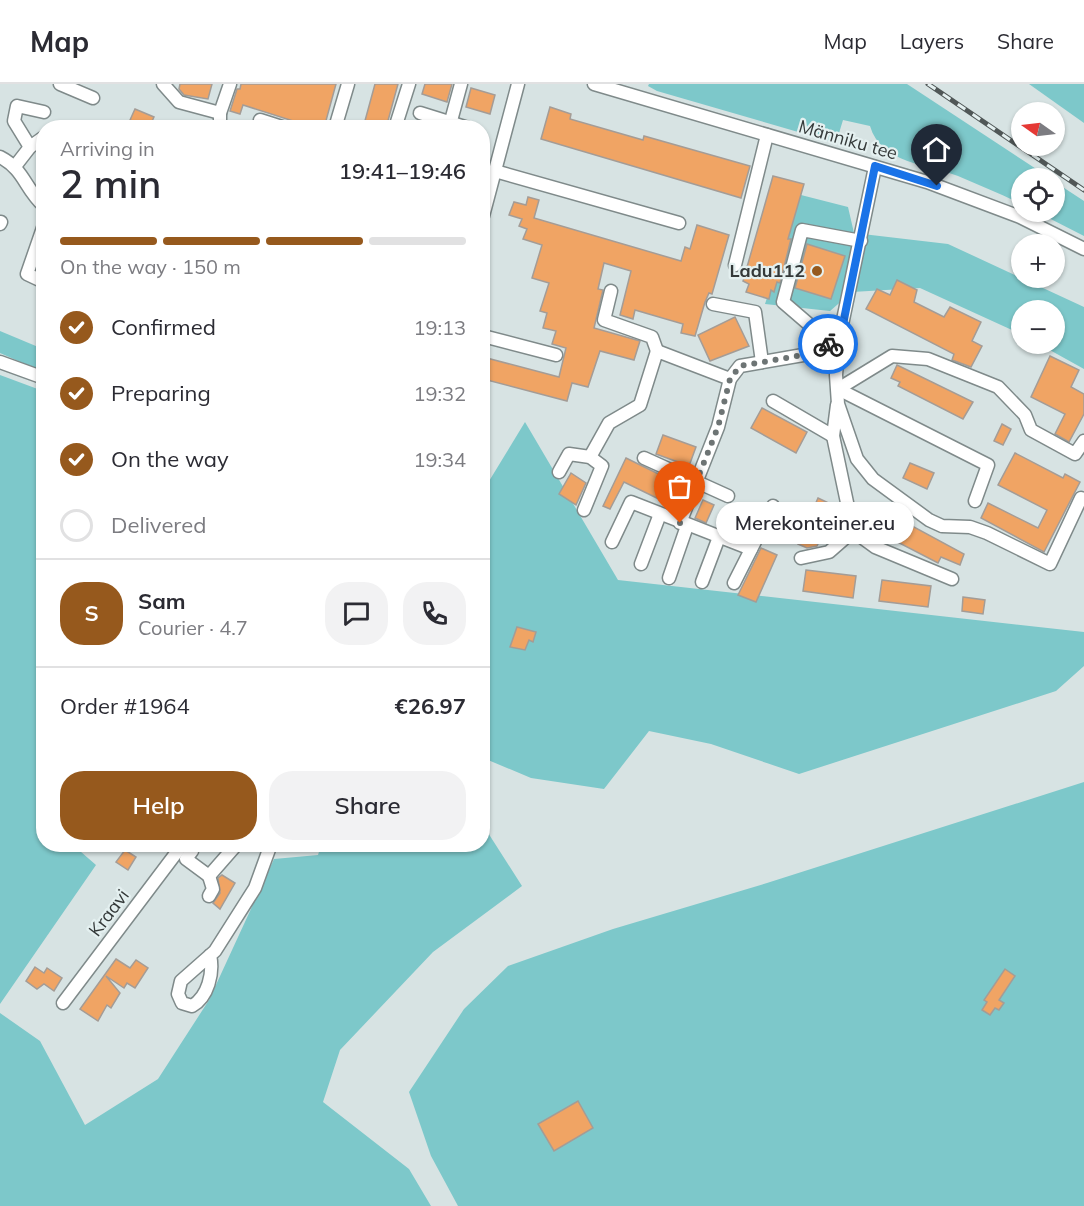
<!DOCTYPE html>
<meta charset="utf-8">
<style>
:root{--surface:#fff;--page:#f2f2f3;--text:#2b2b33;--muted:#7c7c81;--line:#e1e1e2;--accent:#96591d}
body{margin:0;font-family:Mulish,sans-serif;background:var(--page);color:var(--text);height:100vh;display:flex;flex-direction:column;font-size:22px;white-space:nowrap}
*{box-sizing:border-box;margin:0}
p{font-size:20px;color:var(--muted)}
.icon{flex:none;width:33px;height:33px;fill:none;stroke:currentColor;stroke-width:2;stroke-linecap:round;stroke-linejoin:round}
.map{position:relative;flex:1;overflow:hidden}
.panel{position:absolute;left:36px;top:36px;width:454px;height:732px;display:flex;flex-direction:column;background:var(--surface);border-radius:24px;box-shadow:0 2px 4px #0004}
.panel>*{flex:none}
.needle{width:39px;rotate:284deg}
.tools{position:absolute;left:1011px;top:18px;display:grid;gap:12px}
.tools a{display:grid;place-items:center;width:54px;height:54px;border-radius:50%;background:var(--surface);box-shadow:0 2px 4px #0004;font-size:30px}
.pin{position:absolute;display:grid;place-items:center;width:51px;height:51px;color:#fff;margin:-62px -26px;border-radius:50% 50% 50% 0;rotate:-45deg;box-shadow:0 0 6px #0007}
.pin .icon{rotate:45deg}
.courier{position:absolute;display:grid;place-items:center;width:60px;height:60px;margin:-30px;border:4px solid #1a73e8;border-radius:50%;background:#fff;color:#222;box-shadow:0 2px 8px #0007}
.bubble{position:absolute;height:42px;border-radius:21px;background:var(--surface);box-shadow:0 2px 4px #0004;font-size:20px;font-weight:600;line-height:42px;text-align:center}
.headline em{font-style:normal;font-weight:600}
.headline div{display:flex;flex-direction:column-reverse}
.headline{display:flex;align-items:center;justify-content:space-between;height:102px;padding:0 24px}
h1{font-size:39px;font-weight:600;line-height:45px}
.bar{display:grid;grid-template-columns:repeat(4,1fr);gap:9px 6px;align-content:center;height:72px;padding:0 24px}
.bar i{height:8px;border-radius:4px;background:var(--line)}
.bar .current{background:var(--accent)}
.bar p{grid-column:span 4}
.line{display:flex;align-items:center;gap:15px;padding:0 24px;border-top:2px solid var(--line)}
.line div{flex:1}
.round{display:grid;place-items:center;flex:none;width:63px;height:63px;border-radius:24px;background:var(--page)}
ol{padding:0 24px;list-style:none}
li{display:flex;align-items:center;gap:18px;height:66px}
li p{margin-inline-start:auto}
li .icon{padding:6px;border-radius:50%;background:var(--accent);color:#fff;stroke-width:4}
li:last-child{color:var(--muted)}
li i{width:33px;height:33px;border:3px solid var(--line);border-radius:50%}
.primary-button{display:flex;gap:12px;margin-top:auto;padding:12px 24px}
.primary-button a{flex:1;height:69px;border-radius:24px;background:var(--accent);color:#fff;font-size:24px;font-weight:600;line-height:69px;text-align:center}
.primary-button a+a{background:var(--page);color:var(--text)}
header{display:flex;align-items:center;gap:36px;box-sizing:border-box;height:84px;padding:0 30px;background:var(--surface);border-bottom:2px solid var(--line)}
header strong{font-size:28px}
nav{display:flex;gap:33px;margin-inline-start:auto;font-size:21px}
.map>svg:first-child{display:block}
.green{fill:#7dc8ca}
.building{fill:#f0a464;stroke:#a49c96;stroke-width:1.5}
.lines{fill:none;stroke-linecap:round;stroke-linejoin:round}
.minor-casing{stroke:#7f8a8a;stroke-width:15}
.minor{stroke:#fff;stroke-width:12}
.rail-casing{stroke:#505757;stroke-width:5}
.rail{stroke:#e4f0f0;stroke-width:3;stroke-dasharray:9;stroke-linecap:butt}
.done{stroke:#6d7474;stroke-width:6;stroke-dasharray:0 10.8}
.route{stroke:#1a73e8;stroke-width:8}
.poi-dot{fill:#96591d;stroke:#e4f0f0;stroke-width:2}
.labels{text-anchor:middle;stroke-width:4.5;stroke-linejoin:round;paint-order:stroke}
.street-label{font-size:18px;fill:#343939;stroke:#e4f0f0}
.poi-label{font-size:18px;font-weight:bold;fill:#343939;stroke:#e4f0f0;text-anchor:end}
</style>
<header>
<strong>Map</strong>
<nav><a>Map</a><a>Layers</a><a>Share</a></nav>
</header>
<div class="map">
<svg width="1084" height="1122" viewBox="0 0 1084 1122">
<rect width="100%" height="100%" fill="#d7e3e3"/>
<g class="green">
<path d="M 649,0 L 907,0 L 1050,94 L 1022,94 L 1021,120 C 1001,110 979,101 958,92 C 928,80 881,80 870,42 L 843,36 L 836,59 L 657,7 L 648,2 Z"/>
<path d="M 1029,0 L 1084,0 L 1084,39 Z"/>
<path d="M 1055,98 L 1084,117 L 1084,152 L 1037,128 L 1054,128 Z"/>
<path d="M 801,111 L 848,123 L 854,149 L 948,160 L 1084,223 L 1084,285 L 1039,260 L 1054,260 L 1054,226 L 1022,226 L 1021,250 L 920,204 L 852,208 L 830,227 L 765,220 Z"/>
<path d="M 0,247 L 43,265 L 43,288 L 0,269 Z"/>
<path d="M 0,291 L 43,307 L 44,760 L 73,761 L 96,781 L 0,920 Z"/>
<path d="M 525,338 L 618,496 L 1084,548 L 1084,582 L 1056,607 L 799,690 L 711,660 L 649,647 L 604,705 L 531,694 L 488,676 L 483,648 L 483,407 Z"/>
<path d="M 1084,698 L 1084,1122 L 458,1122 L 431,1072 L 409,1008 L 464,925 L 508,882 L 613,845 L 767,799 Z"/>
<path d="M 483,741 L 522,802 L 433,868 L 340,966 L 323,1018 L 409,1085 L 431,1122 L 0,1122 L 0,929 L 40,957 L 85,1041 L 158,995 L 209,916 L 274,775 L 318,771 L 321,761 L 483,760 Z"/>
</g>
<g class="building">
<path d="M 180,0 L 212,0 L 208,15 L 184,11 L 179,5 Z"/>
<path d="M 241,0 L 336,0 L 324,44 L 315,44 L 243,21 L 240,30 L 230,27 L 237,5 L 240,5 Z"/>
<path d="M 375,0 L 398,0 L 386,44 L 363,44 Z"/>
<path d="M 425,0 L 452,0 L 447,18 L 422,10 Z"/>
<path d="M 471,4 L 495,11 L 490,30 L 466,23 Z"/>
<path d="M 550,23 L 571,30 L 570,35 L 643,56 L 644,52 L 750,82 L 741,114 L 541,55 Z"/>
<path d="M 135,25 L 154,33 L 149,44 L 130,36 Z"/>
<path d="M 773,92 L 804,100 L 788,155 L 791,155 L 780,199 L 777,198 L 774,208 L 771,206 L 769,215 L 746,208 L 749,200 L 743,197 Z"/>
<path d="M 528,113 L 539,116 L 534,134 L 681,177 L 685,163 L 690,165 L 697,141 L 729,151 L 712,210 L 709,209 L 705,218 L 695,252 L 681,249 L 683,240 L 635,226 L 633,235 L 620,231 L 631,187 L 604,179 L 598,205 L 603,206 L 594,244 L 640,257 L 634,276 L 600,267 L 588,303 L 572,299 L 567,317 L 483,295 L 483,273 L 559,293 L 566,264 L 552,260 L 556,247 L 543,244 L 547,229 L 540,227 L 549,199 L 532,194 L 542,161 L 523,155 L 527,145 L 519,142 L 522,135 L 509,131 L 514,118 L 526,121 Z"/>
<path d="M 807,160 L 845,172 L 831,215 L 795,204 Z"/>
<path d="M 897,196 L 917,206 L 914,218 L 944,233 L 950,223 L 981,238 L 972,257 L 982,262 L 971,283 L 952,276 L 954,270 L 866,225 L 877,205 L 890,211 Z"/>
<path d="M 735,233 L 749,262 L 710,277 L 698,251 Z"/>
<path d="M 1050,272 L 1079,286 L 1071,303 L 1084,310 L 1084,330 L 1069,358 L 1055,350 L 1065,330 L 1031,313 Z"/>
<path d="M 897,281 L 973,318 L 963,335 L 898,302 L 900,298 L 891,294 Z"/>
<path d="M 762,324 L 807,348 L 796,369 L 751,344 Z"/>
<path d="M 1002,340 L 1011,345 L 1003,361 L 994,357 Z"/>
<path d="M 663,351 L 696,363 L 689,382 L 656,370 Z"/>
<path d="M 1015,369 L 1063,394 L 1065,390 L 1080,398 L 1044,468 L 981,434 L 988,419 L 1038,444 L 1047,426 L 998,401 Z"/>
<path d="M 626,374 L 681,401 L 671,421 L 624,398 L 610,425 L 603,422 Z"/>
<path d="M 910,379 L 934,389 L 927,405 L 903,394 Z"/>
<path d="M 571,389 L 586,399 L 576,421 L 559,410 Z"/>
<path d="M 818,414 L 835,422 L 817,462 L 807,464 L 798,460 Z"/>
<path d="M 703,416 L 714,421 L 706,439 L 695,434 Z"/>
<path d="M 877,423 L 964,470 L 960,481 L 941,473 L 938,479 L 886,452 L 884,456 L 867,447 L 865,446 Z"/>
<path d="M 761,464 L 777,471 L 756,518 L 738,511 Z"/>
<path d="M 806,486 L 856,492 L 853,514 L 803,507 Z"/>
<path d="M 882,496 L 931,502 L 928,523 L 879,517 Z"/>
<path d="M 963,513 L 985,516 L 983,530 L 962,527 Z"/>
<path d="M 517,543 L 536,548 L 533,558 L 529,556 L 525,566 L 510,563 Z"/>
<path d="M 125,766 L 136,773 L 128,786 L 116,778 Z"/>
<path d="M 222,791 L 235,799 L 220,825 L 213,819 L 220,809 L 218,794 Z"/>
<path d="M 116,875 L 130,884 L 136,876 L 148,884 L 135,904 L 127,899 L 124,904 L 106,892 L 120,909 L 111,924 L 107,921 L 98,937 L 80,925 Z"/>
<path d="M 35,883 L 44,889 L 47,884 L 62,894 L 54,907 L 44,900 L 37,905 L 26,897 Z"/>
<path d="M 1005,885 L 1015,892 L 999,916 L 1004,919 L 999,926 L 995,924 L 990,931 L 982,926 L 987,918 L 984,916 Z"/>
<path d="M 578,1017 L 593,1044 L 554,1067 L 538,1040 Z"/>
</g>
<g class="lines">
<g class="minor-casing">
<g id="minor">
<path d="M 60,0 L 93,14"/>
<path d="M 163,0 L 179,18 L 220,29"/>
<path d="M 594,0 L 927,98 L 1020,133 L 1084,165"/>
<path d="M 420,29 L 468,44"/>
<path d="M 260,36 L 285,44"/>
<path d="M 220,44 L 220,29 L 230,0"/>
<path d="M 335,44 L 348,0"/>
<path d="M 395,44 L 409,0"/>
<path d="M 449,44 L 461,0"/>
<path d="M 30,63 L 14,37 L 17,22 L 44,28"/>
<path d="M 0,73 C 25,86 24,104 44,122"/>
<path d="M 16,81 L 30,63 L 44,53"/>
<path d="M 875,83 L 839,255 L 836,291 L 838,320 L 857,375 L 873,395 L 929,436 L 942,442 L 970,443 L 987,449 L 1050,480 L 1081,414"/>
<path d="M 495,87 L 679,139"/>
<path d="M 483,132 L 518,0"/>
<path d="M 0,140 L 1,138"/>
<path d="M 44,141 L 27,190 L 44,198"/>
<path d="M 735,181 L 767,51"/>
<path d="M 611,207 L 604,236 L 652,253 L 657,267"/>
<path d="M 713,220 L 755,228 L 762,278"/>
<path d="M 483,252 L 556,271"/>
<path d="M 839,255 L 819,249 L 783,218 L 802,146 L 861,157"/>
<path d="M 0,278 L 44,294"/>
<path d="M 838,305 L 892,272 L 928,275 L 998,303 L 1025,331 L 1031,346 L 1075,370 L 1084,357"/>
<path d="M 838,305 L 988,381 L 975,417"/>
<path d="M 773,317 L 833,352"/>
<path d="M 837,321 L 833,352 L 853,447 L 875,463 L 952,495"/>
<path d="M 590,373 L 609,339 L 640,321 L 657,267 L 730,295"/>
<path d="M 644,374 L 728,412"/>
<path d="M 559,388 L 569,370 L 590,373 L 602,382 L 584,426"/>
<path d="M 680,439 L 718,343 L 730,295 L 740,282 L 803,271 L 839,255"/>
<path d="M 612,458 L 631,418 L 751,465"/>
<path d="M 801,474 L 829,468 L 853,447"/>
<path d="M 641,480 L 660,430"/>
<path d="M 669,494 L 687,442"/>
<path d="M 702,498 L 719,453"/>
<path d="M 734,499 L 773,422"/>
<path d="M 192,767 L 186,775 L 209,792 L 237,760"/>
<path d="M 209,812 L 213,805 L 209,792"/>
<path d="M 210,871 C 214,889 208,913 192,922 L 182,919 L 178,910 L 181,897 L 215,867 L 255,804 L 271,760"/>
<path d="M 63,919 L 183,760"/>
</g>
</g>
<use href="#minor" class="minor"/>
<g class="rail-casing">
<path id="rail" d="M 928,0 L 1084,106"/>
</g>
<use href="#rail" class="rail"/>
</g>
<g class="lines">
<path class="done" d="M 680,439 L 718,343 L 730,295 L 740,282 L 803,271 L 828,260"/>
<path class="route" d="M 828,260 L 840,255 L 875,82 L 937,102"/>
</g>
<circle class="poi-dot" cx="817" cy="187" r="6"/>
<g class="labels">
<g class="street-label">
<text transform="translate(848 56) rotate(16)" y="6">Männiku tee</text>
<text transform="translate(109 829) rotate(-53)" y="6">Kraavi</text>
</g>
<g class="poi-label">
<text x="805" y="193">Ladu112</text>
</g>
</g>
</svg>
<div class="tools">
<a><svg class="needle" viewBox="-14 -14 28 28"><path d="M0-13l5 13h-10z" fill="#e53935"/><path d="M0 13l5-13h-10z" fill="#7c7c81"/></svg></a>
<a><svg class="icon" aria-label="locate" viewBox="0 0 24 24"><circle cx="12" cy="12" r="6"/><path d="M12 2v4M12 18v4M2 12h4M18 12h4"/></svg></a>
<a>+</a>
<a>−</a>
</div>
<div class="pin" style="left:680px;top:439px;background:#ea580c"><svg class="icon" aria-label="bag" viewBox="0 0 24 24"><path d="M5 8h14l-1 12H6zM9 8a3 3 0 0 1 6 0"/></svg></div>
<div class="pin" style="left:937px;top:102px;background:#1f2937"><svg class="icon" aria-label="home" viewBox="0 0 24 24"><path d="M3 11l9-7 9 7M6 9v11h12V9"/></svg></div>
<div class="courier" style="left:828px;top:260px"><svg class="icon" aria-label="bike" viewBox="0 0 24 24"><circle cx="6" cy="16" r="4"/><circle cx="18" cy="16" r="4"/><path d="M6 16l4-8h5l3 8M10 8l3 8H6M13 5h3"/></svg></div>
<div class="bubble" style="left:716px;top:418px;width:198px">Merekonteiner.eu</div>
<section class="panel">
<div class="headline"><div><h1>2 min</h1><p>Arriving in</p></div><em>19:41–19:46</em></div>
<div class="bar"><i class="current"></i><i class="current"></i><i class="current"></i><i></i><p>On the way · 150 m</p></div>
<ol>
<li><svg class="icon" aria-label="check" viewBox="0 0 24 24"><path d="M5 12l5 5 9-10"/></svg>Confirmed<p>19:13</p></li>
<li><svg class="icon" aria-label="check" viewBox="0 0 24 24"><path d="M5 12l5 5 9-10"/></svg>Preparing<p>19:32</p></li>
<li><svg class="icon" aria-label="check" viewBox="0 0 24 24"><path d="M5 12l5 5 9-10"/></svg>On the way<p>19:34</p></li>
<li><i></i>Delivered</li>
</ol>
<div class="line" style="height:108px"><b class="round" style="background:var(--accent);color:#fff">S</b><div><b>Sam</b><p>Courier · 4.7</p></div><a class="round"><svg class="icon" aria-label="chat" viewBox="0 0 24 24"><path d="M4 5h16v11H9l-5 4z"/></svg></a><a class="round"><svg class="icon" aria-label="phone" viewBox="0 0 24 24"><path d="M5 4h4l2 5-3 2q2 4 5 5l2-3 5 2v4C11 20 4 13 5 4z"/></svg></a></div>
<div class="line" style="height:78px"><div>Order #1964</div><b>€26.97</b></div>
<div class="primary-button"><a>Help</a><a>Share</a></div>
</section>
</div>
